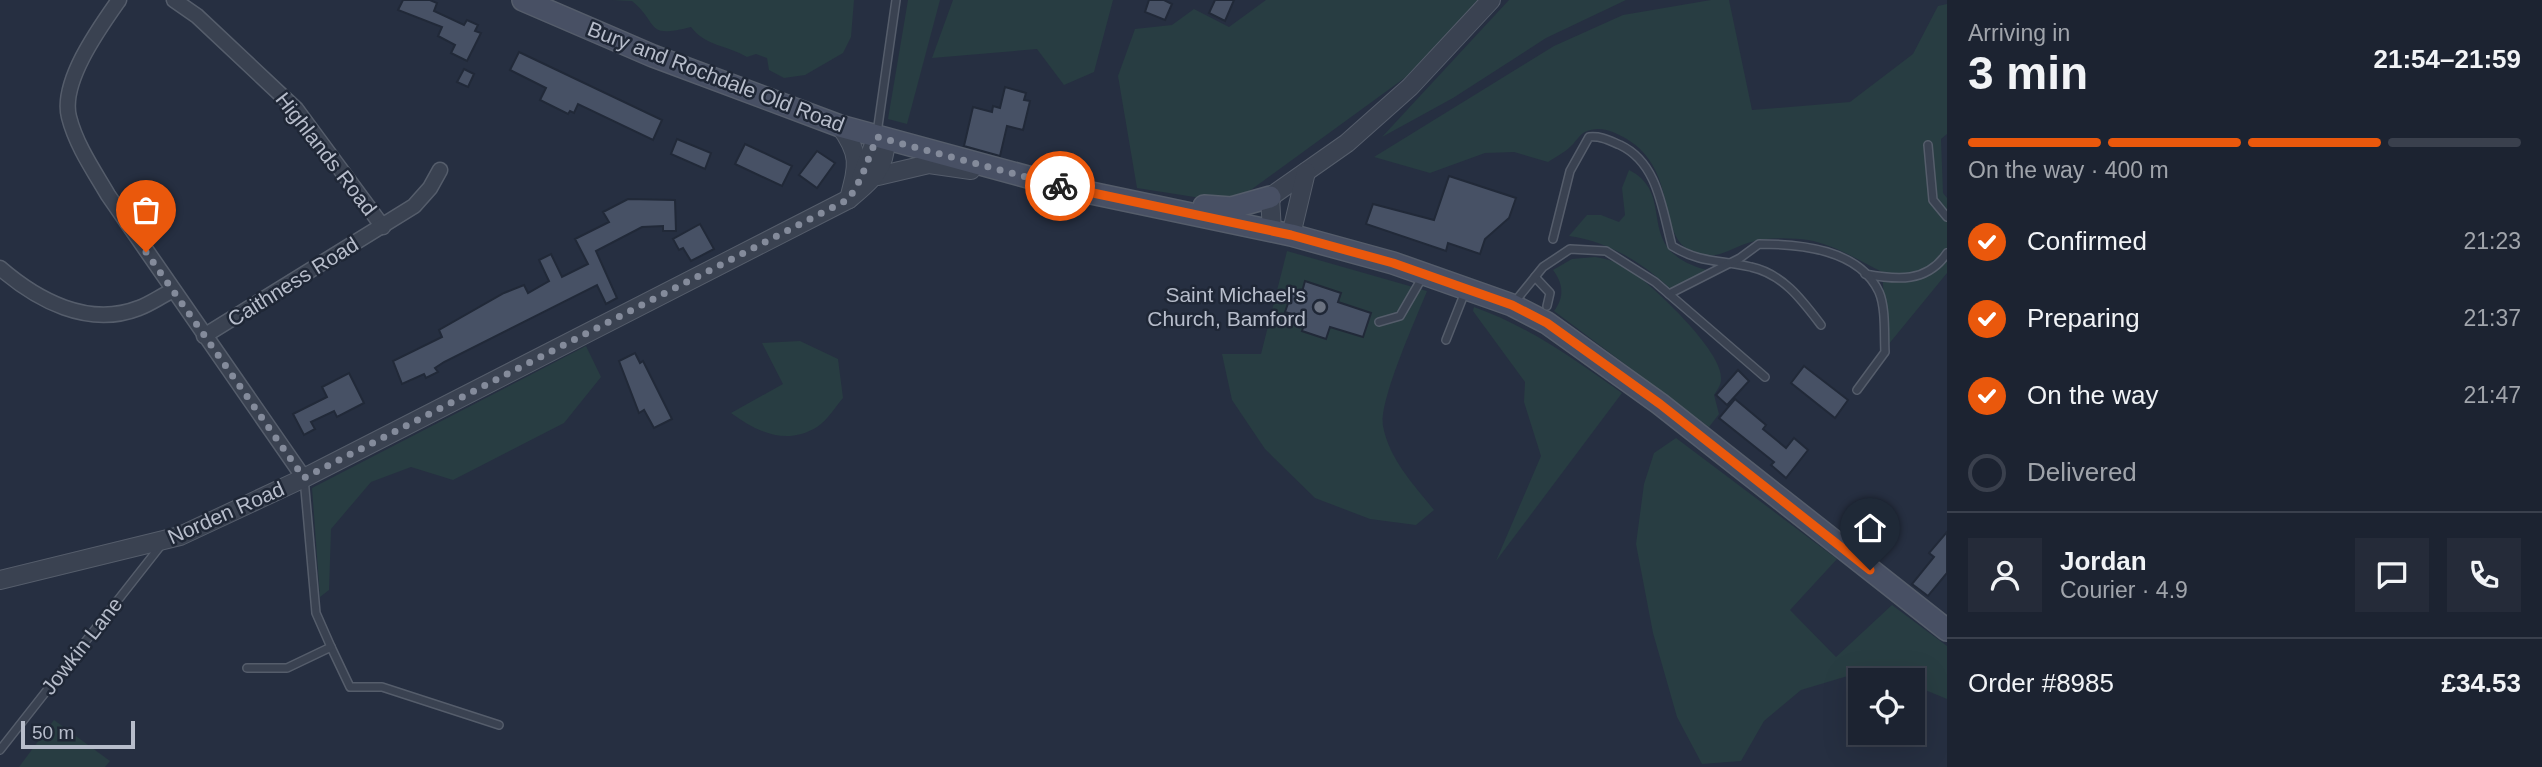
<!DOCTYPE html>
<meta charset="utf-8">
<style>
:root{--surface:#1c2331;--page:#252b39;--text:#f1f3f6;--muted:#a0a4ab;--line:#3a404d;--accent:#ea580c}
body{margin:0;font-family:Arial,sans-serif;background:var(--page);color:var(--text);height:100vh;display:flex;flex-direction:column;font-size:26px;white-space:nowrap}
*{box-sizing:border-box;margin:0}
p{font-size:23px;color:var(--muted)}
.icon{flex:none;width:38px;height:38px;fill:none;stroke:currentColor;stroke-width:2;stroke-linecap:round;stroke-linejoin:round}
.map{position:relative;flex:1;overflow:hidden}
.sheet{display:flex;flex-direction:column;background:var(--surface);width:595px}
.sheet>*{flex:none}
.buttons{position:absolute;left:1848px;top:668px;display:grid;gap:14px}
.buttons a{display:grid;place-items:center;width:77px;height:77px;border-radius:0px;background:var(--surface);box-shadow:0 7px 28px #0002,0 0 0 2px var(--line);font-size:35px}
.scale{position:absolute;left:21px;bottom:18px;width:114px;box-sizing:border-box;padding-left:7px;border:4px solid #b7bdcb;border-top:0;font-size:19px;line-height:24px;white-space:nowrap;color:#b7bdcb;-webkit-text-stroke:5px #1f2736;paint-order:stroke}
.pin{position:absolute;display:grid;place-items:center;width:60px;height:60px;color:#fff;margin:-72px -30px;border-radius:50% 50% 50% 0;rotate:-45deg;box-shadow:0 0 7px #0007}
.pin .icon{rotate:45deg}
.courier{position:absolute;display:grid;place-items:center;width:70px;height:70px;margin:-35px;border:5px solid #ea580c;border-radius:50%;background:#fff;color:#222;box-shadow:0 2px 9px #0007}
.head em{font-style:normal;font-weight:700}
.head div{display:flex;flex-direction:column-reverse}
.head{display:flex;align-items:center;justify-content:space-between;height:119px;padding:0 21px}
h1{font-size:46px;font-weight:700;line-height:52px}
.bar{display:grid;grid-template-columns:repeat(4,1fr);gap:10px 7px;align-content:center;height:84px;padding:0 21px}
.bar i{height:9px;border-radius:5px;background:var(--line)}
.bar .active{background:var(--accent)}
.bar p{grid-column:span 4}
.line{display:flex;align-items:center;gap:18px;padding:0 21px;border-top:2px solid var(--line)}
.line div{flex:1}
.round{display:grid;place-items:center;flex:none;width:74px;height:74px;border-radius:0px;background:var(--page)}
ol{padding:0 21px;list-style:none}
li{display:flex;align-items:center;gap:21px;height:77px}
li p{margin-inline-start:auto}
li .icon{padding:7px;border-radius:50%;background:var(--accent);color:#fff;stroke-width:4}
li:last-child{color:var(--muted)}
li i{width:38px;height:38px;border:4px solid var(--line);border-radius:50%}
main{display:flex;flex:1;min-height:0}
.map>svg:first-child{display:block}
.green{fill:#283d42}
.building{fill:#475165;stroke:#212938;stroke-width:2}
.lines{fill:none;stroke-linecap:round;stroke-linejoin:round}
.service-casing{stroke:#555d6b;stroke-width:10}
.minor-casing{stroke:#555d6b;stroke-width:17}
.tertiary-casing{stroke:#555d6b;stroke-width:20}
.secondary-casing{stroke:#555d6b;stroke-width:24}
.service{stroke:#3a4251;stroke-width:7}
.minor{stroke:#3a4251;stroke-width:14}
.tertiary{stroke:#3a4251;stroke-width:18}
.secondary{stroke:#485064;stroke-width:21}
.done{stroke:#848b9b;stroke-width:7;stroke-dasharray:0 12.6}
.route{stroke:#ea580c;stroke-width:9}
.worship-dot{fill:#6b7280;stroke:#1f2736;stroke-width:2.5}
.labels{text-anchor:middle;stroke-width:5;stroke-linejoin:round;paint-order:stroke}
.street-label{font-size:21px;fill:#b7bdcb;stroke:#1f2736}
.poi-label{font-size:21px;fill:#b7bdcb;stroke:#1f2736;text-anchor:end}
</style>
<main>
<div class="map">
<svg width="1947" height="767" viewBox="0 0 1947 767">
<rect width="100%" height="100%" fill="#262f41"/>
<g class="green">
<path d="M 612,0 L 854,0 L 851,37 L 843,53 L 805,75 L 784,78 L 769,70 L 767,58 L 756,54 L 747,57 C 727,45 705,46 691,27 C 644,39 660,24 632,1 Z"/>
<path d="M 908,0 L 940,0 L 907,124 L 888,119 Z"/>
<path d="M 953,0 L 1113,0 L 1094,72 L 1064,85 L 1037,49 L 932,58 Z"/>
<path d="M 1266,0 L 1478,0 L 1406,77 L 1233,203 L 1137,188 L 1118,76 L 1135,29 L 1172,25 L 1194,9 L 1229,27 Z"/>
<path d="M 1509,0 L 1626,0 L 1546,38 L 1453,98 L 1382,137 Z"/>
<path d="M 1711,0 L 1729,0 L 1752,110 L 1850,102 L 1913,54 L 1938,6 L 1947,4 L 1947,134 L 1941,139 L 1943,193 L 1947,198 L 1947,273 L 1888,345 L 1882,272 C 1860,261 1833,244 1808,240 C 1794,238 1769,237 1755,241 C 1731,246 1715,265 1689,250 C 1655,231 1681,161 1615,133 C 1605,129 1596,127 1585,132 C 1579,135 1575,143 1570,147 C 1564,153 1555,157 1548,162 L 1514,152 L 1485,153 L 1430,173 L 1374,157 L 1554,46 L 1623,15 Z"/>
<path d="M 1629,170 C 1679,195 1630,250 1707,270 L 1672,290 C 1641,262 1610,242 1569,236 L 1587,215 L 1601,215 L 1619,222 L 1625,215 L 1622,188 Z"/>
<path d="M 1287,251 L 1427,291 C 1416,319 1379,400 1383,426 C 1389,459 1414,485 1434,510 L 1416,525 L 1370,519 L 1315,498 L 1265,449 L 1232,400 L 1222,354 L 1261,354 Z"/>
<path d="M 1595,257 C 1606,259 1616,261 1626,267 C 1649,282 1725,352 1721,380 C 1721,385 1717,390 1714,395 L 1719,414 L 1709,427 L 1554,311 C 1565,297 1563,283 1553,270 L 1572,259 Z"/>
<path d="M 1474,307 C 1530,327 1575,360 1622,393 L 1496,561 L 1541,456 L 1524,402 L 1525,382 L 1473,311 Z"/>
<path d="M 800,341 L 838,359 L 843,398 C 836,406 827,421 817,427 C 786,446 757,432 731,413 L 783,384 L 762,343 Z"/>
<path d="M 586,346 L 601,377 L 564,423 L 453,480 L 411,467 L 371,482 L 331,529 L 329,590 L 320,597 L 312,488 Z"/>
<path d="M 1676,438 L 1837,559 L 1790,610 L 1836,657 L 1892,605 L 1947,646 L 1947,699 L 1913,685 L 1913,681 L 1902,681 L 1871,669 L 1801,690 L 1764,721 L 1741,761 L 1702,764 L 1677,717 L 1653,633 L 1636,544 L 1644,484 L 1654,453 Z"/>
<path d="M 54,720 L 110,761 L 105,767 L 19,767 Z"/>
</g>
<g class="building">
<path d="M 403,0 L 430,0 L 437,3 L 434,11 L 464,25 L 467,20 L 478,25 L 475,31 L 481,33 L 467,61 L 451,53 L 455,45 L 438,36 L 442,27 L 398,10 Z"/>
<path d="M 1149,0 L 1164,0 L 1172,4 L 1165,20 L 1145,12 Z"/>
<path d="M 1215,0 L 1234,0 L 1225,21 L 1209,13 Z"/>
<path d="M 519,52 L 662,120 L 653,140 L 578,104 L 574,113 L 570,111 L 568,114 L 540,100 L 546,88 L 510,70 Z"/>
<path d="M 464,69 L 474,74 L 468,87 L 457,82 Z"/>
<path d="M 1005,87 L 1026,93 L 1024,100 L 1030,101 L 1023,130 L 1007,126 L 1000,156 L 964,146 L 973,107 L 992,112 L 993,106 L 1000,108 Z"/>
<path d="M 677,139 L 711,153 L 705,169 L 671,154 Z"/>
<path d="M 745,144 L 792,166 L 782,186 L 735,164 Z"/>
<path d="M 817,151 L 835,163 L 817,188 L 799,175 Z"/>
<path d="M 1449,176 L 1516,198 L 1509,218 L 1485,239 L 1480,254 L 1448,243 L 1446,251 L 1366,224 L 1373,204 L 1434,220 Z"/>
<path d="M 628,199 L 675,200 L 676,231 L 663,231 L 663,226 L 642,227 L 596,251 L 617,298 L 606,304 L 597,285 L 444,362 L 435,368 L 438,372 L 426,378 L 424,374 L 402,384 L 393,361 L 442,337 L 439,330 L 504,293 L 524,285 L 528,293 L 549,281 L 539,260 L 551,254 L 562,277 L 588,264 L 575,239 L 609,222 L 603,212 Z"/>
<path d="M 700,224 L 714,249 L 691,261 L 683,248 L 679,250 L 673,239 Z"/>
<path d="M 1305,281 L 1341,293 L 1338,302 L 1371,313 L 1363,337 L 1330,327 L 1326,339 L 1302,331 L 1306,319 L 1285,312 L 1293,289 L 1302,292 Z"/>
<path d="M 635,353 L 640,363 L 643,361 L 672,419 L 654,428 L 644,410 L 639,413 L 619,361 Z"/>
<path d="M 1804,366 L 1848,400 L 1835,418 L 1791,383 Z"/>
<path d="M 1738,370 L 1749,381 L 1727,405 L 1716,395 Z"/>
<path d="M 349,373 L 364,403 L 337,417 L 334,411 L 311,422 L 315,429 L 304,435 L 293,414 L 327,397 L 322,387 Z"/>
<path d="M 1735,399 L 1766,425 L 1763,429 L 1786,448 L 1794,438 L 1808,450 L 1786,478 L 1771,465 L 1774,462 L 1719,418 Z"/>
<path d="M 1947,532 L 1947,573 L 1928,596 L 1912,584 L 1934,557 L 1929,553 Z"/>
</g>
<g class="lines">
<g class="service-casing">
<g id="service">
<path d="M 877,133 L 896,0"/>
<path d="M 1928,145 L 1933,200 L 1947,217"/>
<path d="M 1553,239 L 1570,171 L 1589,137 C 1602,136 1608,140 1620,145 C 1658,163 1662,209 1672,246 C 1702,264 1718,259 1751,267 C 1783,274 1802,300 1821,325"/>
<path d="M 1865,274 C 1897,280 1927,283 1947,253"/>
<path d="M 1535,277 L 1550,293 L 1547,306"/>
<path d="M 1669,294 L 1740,258 L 1759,244 C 1800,244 1859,249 1879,292 C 1886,308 1884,335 1885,352 L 1857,390"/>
<path d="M 1513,304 L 1543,267 L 1570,249 L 1606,251 L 1655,282 L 1765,377"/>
<path d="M 1379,322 L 1400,316 L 1422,278"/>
<path d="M 1446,340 L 1465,292"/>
<path d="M 331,647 L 350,687 L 382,687 L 499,725"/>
<path d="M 247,668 L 287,668 L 331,647 L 316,613 L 304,478"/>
<path d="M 0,750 L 162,544"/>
</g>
</g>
<g class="minor-casing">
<g id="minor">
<path d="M 119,0 C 100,27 60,82 69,117 C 76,145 94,171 108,195 L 304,478"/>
<path d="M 174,0 L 197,16 L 296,109 L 383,227"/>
<path d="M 0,268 C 37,300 88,328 139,308 C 150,304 161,296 172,291"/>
<path d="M 204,336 L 414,206 L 430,188 L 440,170"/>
</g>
</g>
<g class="tertiary-casing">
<g id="tertiary">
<path d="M 840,126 C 861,155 858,165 849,199"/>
<path d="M 878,176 L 929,164 L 971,170"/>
<path d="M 861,178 L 877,137"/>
<path d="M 1272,231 L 1270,197 L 1347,143 L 1410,87 L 1491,0"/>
<path d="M 1291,235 L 1306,172"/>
<path d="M 0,580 L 180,536 L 304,478 L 849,199 C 872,180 885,170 886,139"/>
</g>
</g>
<g class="secondary-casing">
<g id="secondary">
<path d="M 523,0 L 653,56 L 840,126 L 1072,189 L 1291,235 L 1393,263 L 1512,305 L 1547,323 L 1660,404 L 1947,630"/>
<path d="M 1204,206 L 1231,208 L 1270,197"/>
</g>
</g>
<use href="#service" class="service"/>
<use href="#minor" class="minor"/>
<use href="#tertiary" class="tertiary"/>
<use href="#secondary" class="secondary"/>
</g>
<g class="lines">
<path class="done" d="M 146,252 L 304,478 L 849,199 L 861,178 L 877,137 L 1060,186"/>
<path class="route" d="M 1060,186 L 1291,235 L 1393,263 L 1512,305 L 1547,323 L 1660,404 L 1870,570"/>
</g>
<circle class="worship-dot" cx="1320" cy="307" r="7"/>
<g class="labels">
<g class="street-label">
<text transform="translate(716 77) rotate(21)" y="7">Bury and Rochdale Old Road</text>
<text transform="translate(326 154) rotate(52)" y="7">Highlands Road</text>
<text transform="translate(293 282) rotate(-32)" y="7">Caithness Road</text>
<text transform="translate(226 513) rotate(-24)" y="7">Norden Road</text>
<text transform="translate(82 646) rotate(-52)" y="7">Jowkin Lane</text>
</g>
<g class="poi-label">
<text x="1306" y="302">Saint Michael's<tspan x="1306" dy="24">Church, Bamford</tspan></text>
</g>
</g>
</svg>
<div class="buttons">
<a><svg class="icon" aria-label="locate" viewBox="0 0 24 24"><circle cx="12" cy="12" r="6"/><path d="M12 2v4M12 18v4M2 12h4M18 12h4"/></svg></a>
</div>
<div class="scale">50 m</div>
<div class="pin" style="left:146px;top:252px;background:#ea580c"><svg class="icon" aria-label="bag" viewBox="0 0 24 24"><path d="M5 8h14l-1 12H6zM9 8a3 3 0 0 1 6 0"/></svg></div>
<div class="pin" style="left:1870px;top:570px;background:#1f2937"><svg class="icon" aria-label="home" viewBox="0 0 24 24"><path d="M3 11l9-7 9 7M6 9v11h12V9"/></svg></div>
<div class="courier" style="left:1060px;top:186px"><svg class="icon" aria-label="bike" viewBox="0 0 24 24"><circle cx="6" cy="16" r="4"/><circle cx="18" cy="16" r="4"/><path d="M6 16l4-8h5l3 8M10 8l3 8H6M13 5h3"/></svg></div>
</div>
<section class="sheet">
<div class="head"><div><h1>3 min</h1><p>Arriving in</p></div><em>21:54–21:59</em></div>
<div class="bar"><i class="active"></i><i class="active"></i><i class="active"></i><i></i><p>On the way · 400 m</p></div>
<ol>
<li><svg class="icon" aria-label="check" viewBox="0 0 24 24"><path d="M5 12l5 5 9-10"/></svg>Confirmed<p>21:23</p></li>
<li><svg class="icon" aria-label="check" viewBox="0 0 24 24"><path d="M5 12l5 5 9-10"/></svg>Preparing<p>21:37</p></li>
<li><svg class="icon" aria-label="check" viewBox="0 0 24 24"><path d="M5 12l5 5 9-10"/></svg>On the way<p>21:47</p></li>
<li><i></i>Delivered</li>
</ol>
<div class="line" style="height:126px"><a class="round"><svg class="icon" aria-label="person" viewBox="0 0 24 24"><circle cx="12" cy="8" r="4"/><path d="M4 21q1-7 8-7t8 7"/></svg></a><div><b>Jordan</b><p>Courier · 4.9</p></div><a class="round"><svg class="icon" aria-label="chat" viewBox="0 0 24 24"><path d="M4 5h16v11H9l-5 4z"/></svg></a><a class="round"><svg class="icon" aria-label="phone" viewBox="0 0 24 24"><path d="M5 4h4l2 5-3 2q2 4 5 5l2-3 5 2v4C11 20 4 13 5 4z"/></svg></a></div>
<div class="line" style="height:91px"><div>Order #8985</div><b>£34.53</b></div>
</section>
</main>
